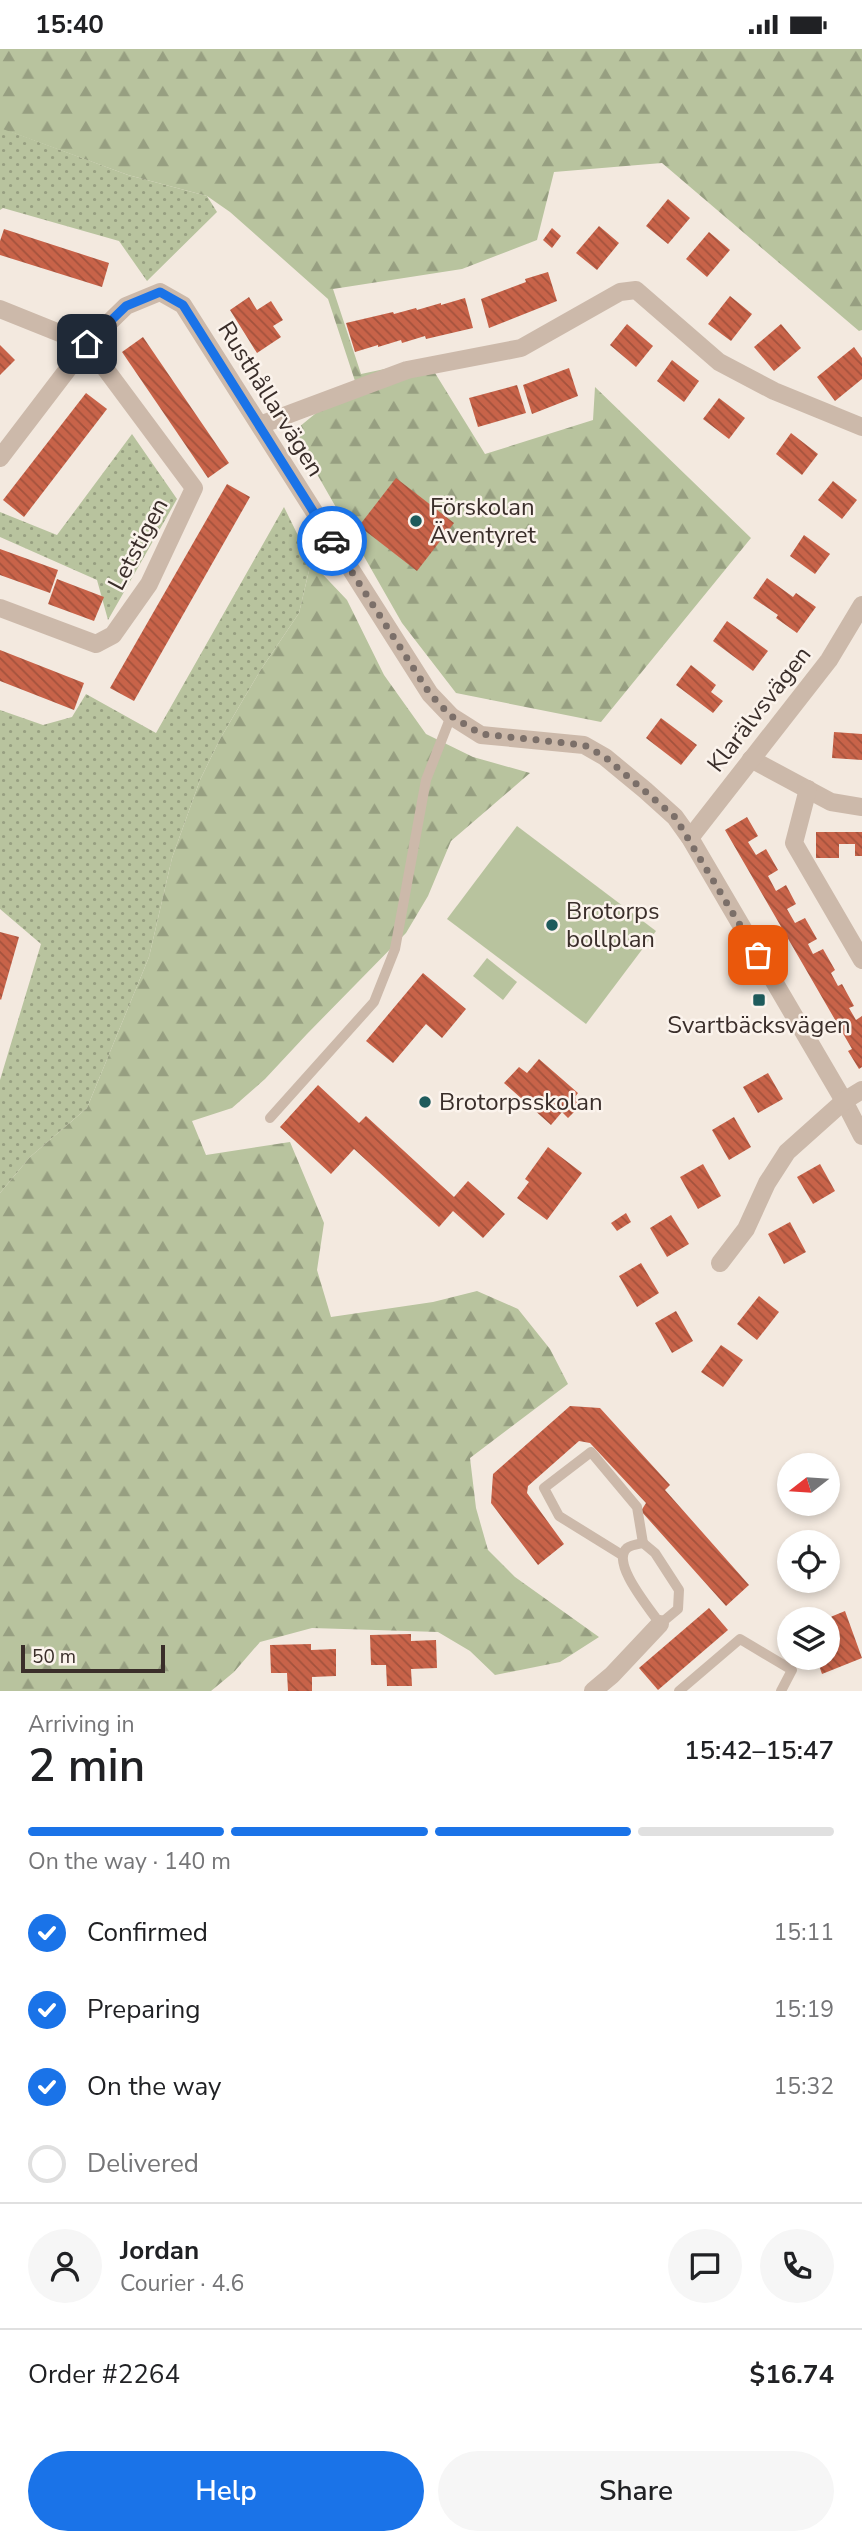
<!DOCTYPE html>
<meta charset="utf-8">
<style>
:root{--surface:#fff;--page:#f6f6f6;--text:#202124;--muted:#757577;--line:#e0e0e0;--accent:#1a73e8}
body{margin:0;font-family:"Nunito Sans",sans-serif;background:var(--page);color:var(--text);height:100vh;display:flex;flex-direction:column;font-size:26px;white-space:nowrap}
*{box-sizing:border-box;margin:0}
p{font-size:23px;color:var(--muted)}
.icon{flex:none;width:38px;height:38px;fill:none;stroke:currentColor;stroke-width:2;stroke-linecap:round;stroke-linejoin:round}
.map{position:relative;height:1642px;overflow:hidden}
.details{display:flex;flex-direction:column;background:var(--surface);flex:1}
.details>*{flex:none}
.needle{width:46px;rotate:253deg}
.buttons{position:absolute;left:777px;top:1404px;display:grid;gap:14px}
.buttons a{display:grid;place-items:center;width:63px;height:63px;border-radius:50%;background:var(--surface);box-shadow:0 4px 10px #0003;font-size:35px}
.scale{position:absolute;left:21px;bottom:18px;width:144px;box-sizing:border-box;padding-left:7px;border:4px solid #3a2e2a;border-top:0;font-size:19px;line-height:24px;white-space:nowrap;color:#3a2e2a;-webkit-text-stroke:5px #fbf3ec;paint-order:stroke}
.pin{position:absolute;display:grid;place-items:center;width:60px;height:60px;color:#fff;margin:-30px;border-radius:14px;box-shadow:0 4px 10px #0006}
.courier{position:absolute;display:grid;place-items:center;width:70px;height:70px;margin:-35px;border:5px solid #1a73e8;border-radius:50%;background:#fff;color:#222;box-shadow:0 2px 9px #0007}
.summary em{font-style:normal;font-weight:600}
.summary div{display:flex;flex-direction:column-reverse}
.summary{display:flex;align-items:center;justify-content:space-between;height:119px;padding:0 28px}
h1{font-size:46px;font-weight:600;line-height:52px}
.bar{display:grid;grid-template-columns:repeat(4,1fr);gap:10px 7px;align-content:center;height:84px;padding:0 28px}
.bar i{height:9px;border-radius:5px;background:var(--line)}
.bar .selected{background:var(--accent)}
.bar p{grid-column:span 4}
.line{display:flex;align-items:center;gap:18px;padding:0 28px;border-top:2px solid var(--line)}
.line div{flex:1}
.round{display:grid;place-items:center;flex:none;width:74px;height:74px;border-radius:37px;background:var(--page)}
ol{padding:0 28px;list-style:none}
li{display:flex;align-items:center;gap:21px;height:77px}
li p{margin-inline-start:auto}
li .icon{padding:7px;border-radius:50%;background:var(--accent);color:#fff;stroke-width:4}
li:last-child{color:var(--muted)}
li i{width:38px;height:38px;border:4px solid var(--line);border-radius:50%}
.cta{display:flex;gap:14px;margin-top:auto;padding:14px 28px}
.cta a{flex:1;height:80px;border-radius:42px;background:var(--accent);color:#fff;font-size:28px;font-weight:600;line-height:80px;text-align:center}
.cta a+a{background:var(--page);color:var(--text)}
.status{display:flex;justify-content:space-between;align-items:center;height:49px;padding:0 35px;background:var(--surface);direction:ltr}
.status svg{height:19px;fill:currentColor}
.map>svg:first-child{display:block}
.green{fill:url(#green-dots)}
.forest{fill:url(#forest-firs)}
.pitch{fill:#b8c39e}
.building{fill:url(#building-back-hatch)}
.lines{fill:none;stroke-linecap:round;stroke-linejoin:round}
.service{stroke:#ccb9aa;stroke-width:10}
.minor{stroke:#ccb9aa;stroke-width:18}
.done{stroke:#7b6f69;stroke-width:7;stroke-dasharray:0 12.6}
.route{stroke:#1a73e8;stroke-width:9}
.poi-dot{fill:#1e5b5c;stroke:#fbf3ec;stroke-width:2.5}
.labels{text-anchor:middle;stroke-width:5;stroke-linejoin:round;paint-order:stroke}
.street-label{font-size:24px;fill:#3a2e2a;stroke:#fbf3ec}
.poi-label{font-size:24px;fill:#3a2e2a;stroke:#fbf3ec;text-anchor:start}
</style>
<div class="status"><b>15:40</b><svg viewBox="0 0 49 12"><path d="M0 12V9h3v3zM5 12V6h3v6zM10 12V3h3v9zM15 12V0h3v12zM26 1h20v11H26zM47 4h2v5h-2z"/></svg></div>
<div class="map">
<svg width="862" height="1642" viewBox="0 0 862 1642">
<defs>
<pattern id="green-dots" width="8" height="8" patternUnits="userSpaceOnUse" patternTransform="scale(1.75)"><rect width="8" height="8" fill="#b8c39e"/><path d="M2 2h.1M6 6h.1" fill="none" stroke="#979f81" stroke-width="1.8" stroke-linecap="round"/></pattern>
<pattern id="forest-firs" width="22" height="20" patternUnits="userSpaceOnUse" patternTransform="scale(1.75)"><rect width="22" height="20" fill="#b8c39e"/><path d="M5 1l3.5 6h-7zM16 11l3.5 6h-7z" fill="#979f81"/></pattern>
<pattern id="building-back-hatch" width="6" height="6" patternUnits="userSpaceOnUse" patternTransform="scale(1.75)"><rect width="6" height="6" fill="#c86349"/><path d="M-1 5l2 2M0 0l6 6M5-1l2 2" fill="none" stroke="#a3523d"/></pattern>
</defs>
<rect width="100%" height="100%" fill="#f3e9df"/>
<g class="green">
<path d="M 0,0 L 43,0 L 12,83 L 128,126 L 207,147 L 217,163 L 147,232 L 119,192 L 3,159 L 0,161 Z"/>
<path d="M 132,385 L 177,450 L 108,571 L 97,531 L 0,488 L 0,463 L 57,486 Z"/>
<path d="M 284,458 L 311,513 L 299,564 L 260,622 L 220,690 L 200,731 L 172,809 L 149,908 L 87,1059 L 30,1108 L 0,1144 L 0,1031 L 41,895 L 0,860 L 0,661 L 43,676 L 72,668 L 86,645 L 156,684 Z"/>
</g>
<g class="forest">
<path d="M 0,0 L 862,0 L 862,281 L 859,282 L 662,114 L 554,123 L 537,191 L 462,220 L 333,240 L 361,325 L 427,311 L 485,405 L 593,371 L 595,338 L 751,489 L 601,673 L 456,644 L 402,574 L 293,383 L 355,332 L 328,250 L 230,163 L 207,147 L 128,126 L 0,79 Z"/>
<path d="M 311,513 L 347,551 L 384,626 L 426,685 L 473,708 L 530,724 L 451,792 L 428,847 L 406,884 L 307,985 L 265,1030 L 232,1059 L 192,1072 L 206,1106 L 290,1093 L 324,1174 L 317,1221 L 331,1268 L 433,1253 L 477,1242 L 518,1260 L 550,1300 L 568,1335 L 470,1409 L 476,1459 L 488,1501 L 515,1528 L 599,1588 L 560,1613 L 495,1626 L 470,1602 L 438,1583 L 312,1579 L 260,1593 L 234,1623 L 211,1642 L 0,1642 L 0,1144 L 30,1108 L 87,1059 L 149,908 L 172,809 L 200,731 L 220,690 L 260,622 L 299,564 Z"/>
</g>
<g class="pitch">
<path d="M 517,777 L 656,882 L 586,975 L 447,870 Z"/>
<path d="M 487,909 L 517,933 L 503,951 L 473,927 Z"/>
</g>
<g class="building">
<path d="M 668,150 L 690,169 L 668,195 L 646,177 Z"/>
<path d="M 599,177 L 619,194 L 597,221 L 576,204 Z"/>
<path d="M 552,179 L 561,187 L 552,199 L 543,191 Z"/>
<path d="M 4,180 L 109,214 L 102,238 L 0,206 L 0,192 Z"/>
<path d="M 709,183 L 730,201 L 707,228 L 686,210 Z"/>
<path d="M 548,223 L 557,252 L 489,279 L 481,250 L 526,233 L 525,230 Z"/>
<path d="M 730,247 L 752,265 L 731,292 L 708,275 Z"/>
<path d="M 249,248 L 257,261 L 271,252 L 283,271 L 273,277 L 281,288 L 257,304 L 230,261 Z"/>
<path d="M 465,249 L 473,279 L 426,290 L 425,287 L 402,294 L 401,291 L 378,298 L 378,296 L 355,303 L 346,274 L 393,263 L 394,265 L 416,259 L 417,261 L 441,254 L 441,256 Z"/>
<path d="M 627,275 L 653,297 L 636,318 L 610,296 Z"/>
<path d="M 781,275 L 801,299 L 774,322 L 754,298 Z"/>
<path d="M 143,288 L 229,414 L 208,429 L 122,303 Z"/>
<path d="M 0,296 L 15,311 L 0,326 Z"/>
<path d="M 854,298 L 862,309 L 862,330 L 835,352 L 817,328 Z"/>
<path d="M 672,311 L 699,332 L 684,353 L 657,332 Z"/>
<path d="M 569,319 L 578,347 L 532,365 L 523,336 Z"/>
<path d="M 517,336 L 526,364 L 478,378 L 469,349 Z"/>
<path d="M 86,344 L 107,360 L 24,468 L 3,451 Z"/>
<path d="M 719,349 L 745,369 L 729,390 L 703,370 Z"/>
<path d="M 791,384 L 818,405 L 802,426 L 776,405 Z"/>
<path d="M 396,429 L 454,474 L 417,522 L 359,477 Z"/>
<path d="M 833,432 L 857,451 L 842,470 L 818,451 Z"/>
<path d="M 227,435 L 250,448 L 134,652 L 110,639 Z"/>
<path d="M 804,486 L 830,505 L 815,525 L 790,507 Z"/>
<path d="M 0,500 L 58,521 L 50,544 L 0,526 Z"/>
<path d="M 767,529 L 793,548 L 796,544 L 816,558 L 797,584 L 776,569 L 778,566 L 753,549 Z"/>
<path d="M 57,530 L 104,548 L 94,572 L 48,555 Z"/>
<path d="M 727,572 L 768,602 L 753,622 L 713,592 Z"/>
<path d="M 0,601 L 84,634 L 74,661 L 0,632 Z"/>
<path d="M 691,616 L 716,636 L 711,643 L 723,652 L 713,664 L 676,636 Z"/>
<path d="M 661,669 L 697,696 L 681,716 L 646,689 Z"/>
<path d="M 834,683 L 862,685 L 862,711 L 832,709 Z"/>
<path d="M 747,768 L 758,787 L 748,793 L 756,806 L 766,800 L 778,821 L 768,827 L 776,842 L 786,836 L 796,855 L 787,860 L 795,874 L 805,869 L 817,890 L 808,895 L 813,905 L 823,900 L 835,921 L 831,924 L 838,937 L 842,935 L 854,957 L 849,959 L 856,971 L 862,967 L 862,1018 L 859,1020 L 848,1002 L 852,1000 L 725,781 Z"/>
<path d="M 816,783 L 862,783 L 862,807 L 855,807 L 855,795 L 839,795 L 839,809 L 816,809 Z"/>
<path d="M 0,883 L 19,888 L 1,951 L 0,950 Z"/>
<path d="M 423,924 L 466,960 L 442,989 L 426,975 L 393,1014 L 366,992 Z"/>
<path d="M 539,1010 L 578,1044 L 575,1048 L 582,1055 L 568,1069 L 562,1063 L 551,1076 L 504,1034 L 519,1018 L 527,1024 Z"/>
<path d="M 768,1024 L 783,1050 L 758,1064 L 743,1038 Z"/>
<path d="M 318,1036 L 359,1074 L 366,1067 L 454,1148 L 468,1132 L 505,1165 L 483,1189 L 453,1162 L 439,1178 L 354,1100 L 331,1125 L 280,1078 Z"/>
<path d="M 734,1068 L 751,1098 L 729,1111 L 712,1081 Z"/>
<path d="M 548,1098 L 582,1124 L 547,1171 L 517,1149 L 529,1133 L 525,1130 Z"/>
<path d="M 703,1115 L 721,1147 L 698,1160 L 680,1128 Z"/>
<path d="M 820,1115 L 835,1142 L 813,1155 L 797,1128 Z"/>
<path d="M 626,1164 L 631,1173 L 617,1182 L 611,1174 Z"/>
<path d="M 671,1166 L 689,1195 L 667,1208 L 650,1179 Z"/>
<path d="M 790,1173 L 806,1203 L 784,1215 L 768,1185 Z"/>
<path d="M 641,1214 L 659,1244 L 637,1258 L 619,1227 Z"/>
<path d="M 759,1247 L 779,1263 L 757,1291 L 737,1275 Z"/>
<path d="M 676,1262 L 693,1292 L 672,1304 L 655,1274 Z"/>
<path d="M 721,1296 L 743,1311 L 723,1338 L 701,1323 Z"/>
<path d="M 570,1357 L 600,1359 L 670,1436 L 665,1441 L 749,1536 L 726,1557 L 641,1462 L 646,1454 L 590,1394 L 579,1392 L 528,1437 L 527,1444 L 564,1495 L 538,1516 L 491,1454 L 493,1425 Z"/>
<path d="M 709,1559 L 728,1581 L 658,1641 L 639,1619 Z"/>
<path d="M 845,1562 L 862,1609 L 822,1625 L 816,1608 L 828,1608 L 828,1569 Z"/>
<path d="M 411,1585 L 411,1592 L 436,1591 L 437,1619 L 411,1620 L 412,1637 L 387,1637 L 386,1616 L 371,1616 L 370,1586 Z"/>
<path d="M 311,1595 L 311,1601 L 336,1600 L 336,1627 L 312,1628 L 312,1642 L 288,1642 L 287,1624 L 271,1624 L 270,1596 Z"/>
</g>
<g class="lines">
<g class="service">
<path d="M 270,1069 L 374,953 L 395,900 L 426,731 L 451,667"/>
<path d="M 643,1494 L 655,1504 L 679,1541 L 678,1560 L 660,1575 C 651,1561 610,1514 627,1499 C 631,1496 638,1495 643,1494 Z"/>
<path d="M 622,1506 L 559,1467 L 544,1439 L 591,1403 L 637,1458 L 643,1494"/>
<path d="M 679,1642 L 740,1590 L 792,1621 L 781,1642"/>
</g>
<g class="minor">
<path d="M 0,260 L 87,295 L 194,439 L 149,535 L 113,586 L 96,595 L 0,559"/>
<path d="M 260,376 L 407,321 L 521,299 L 620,243 L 636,241 L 719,313 L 774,342 L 862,378"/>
<path d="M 0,409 L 87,295 L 126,257 L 160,243 L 183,256 L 430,645 L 451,667 L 481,686 L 584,696 L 605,708 L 645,741 L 675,768 L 690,789 L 844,1052 L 862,1087"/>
<path d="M 751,710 L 831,753 L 862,758"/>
<path d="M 808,740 L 794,794 L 862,911"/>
<path d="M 690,789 L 829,611 L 862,556"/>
<path d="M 720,1214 L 746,1180 L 767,1134 L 787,1103 L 844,1052 L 862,1041"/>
<path d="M 593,1642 L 612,1626 L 660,1575"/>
</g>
</g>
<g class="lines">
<path class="done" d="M 332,492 L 430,645 L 451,667 L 481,685 L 584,696 L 605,708 L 675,768 L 758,906"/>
<path class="route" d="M 87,295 L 126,257 L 160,243 L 183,256 L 332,492"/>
</g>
<g class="poi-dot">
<circle cx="416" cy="472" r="7"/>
<circle cx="552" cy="876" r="7"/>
<rect x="752" y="944" width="14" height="14" rx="3.5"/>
<circle cx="425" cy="1053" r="7"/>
</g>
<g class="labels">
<g class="street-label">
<text transform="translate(271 350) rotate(58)" y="8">Rusthållarvägen</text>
<text transform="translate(138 495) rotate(-62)" y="8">Letstigen</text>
<text transform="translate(759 660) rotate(-52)" y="8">Klarälvsvägen</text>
</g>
<g class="poi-label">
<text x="430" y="466">Förskolan<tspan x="430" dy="28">Äventyret</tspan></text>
<text x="566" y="870">Brotorps<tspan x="566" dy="28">bollplan</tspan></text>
<text x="759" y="984" text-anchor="middle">Svartbäcksvägen</text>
<text x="439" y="1061">Brotorpsskolan</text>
</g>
</g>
</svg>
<div class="buttons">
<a><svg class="needle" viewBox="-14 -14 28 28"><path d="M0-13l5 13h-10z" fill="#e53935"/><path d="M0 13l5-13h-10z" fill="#757577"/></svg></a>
<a><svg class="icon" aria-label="locate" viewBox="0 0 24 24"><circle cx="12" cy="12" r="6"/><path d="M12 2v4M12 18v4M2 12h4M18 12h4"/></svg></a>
<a><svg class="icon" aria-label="layers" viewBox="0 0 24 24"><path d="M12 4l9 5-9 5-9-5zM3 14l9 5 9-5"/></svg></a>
</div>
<div class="scale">50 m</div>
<div class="pin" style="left:758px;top:906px;background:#ea580c"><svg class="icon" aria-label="bag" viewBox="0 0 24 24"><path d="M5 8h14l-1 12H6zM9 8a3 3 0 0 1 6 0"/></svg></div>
<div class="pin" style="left:87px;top:295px;background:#1f2937"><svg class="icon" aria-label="home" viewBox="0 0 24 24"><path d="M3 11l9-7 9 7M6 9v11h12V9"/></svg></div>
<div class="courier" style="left:332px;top:492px"><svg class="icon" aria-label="car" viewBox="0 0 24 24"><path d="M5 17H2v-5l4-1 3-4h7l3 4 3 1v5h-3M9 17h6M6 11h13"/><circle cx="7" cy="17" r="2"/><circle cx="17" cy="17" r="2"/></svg></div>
</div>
<section class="details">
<div class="summary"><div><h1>2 min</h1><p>Arriving in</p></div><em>15:42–15:47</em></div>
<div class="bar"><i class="selected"></i><i class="selected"></i><i class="selected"></i><i></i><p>On the way · 140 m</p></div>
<ol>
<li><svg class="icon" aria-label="check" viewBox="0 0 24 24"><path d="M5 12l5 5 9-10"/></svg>Confirmed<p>15:11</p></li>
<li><svg class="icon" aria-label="check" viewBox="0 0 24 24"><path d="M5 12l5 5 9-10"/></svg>Preparing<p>15:19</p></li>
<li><svg class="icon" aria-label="check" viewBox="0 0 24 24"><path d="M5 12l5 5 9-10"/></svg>On the way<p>15:32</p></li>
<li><i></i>Delivered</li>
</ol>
<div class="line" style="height:126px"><a class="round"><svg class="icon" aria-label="person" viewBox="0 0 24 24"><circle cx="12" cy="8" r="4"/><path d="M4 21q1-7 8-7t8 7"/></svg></a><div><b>Jordan</b><p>Courier · 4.6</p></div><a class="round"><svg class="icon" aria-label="chat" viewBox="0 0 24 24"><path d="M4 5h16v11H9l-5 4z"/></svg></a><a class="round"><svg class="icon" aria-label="phone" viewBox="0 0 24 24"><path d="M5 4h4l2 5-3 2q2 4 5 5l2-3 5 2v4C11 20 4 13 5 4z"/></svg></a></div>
<div class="line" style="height:91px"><div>Order #2264</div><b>$16.74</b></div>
<div class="cta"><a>Help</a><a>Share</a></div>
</section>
